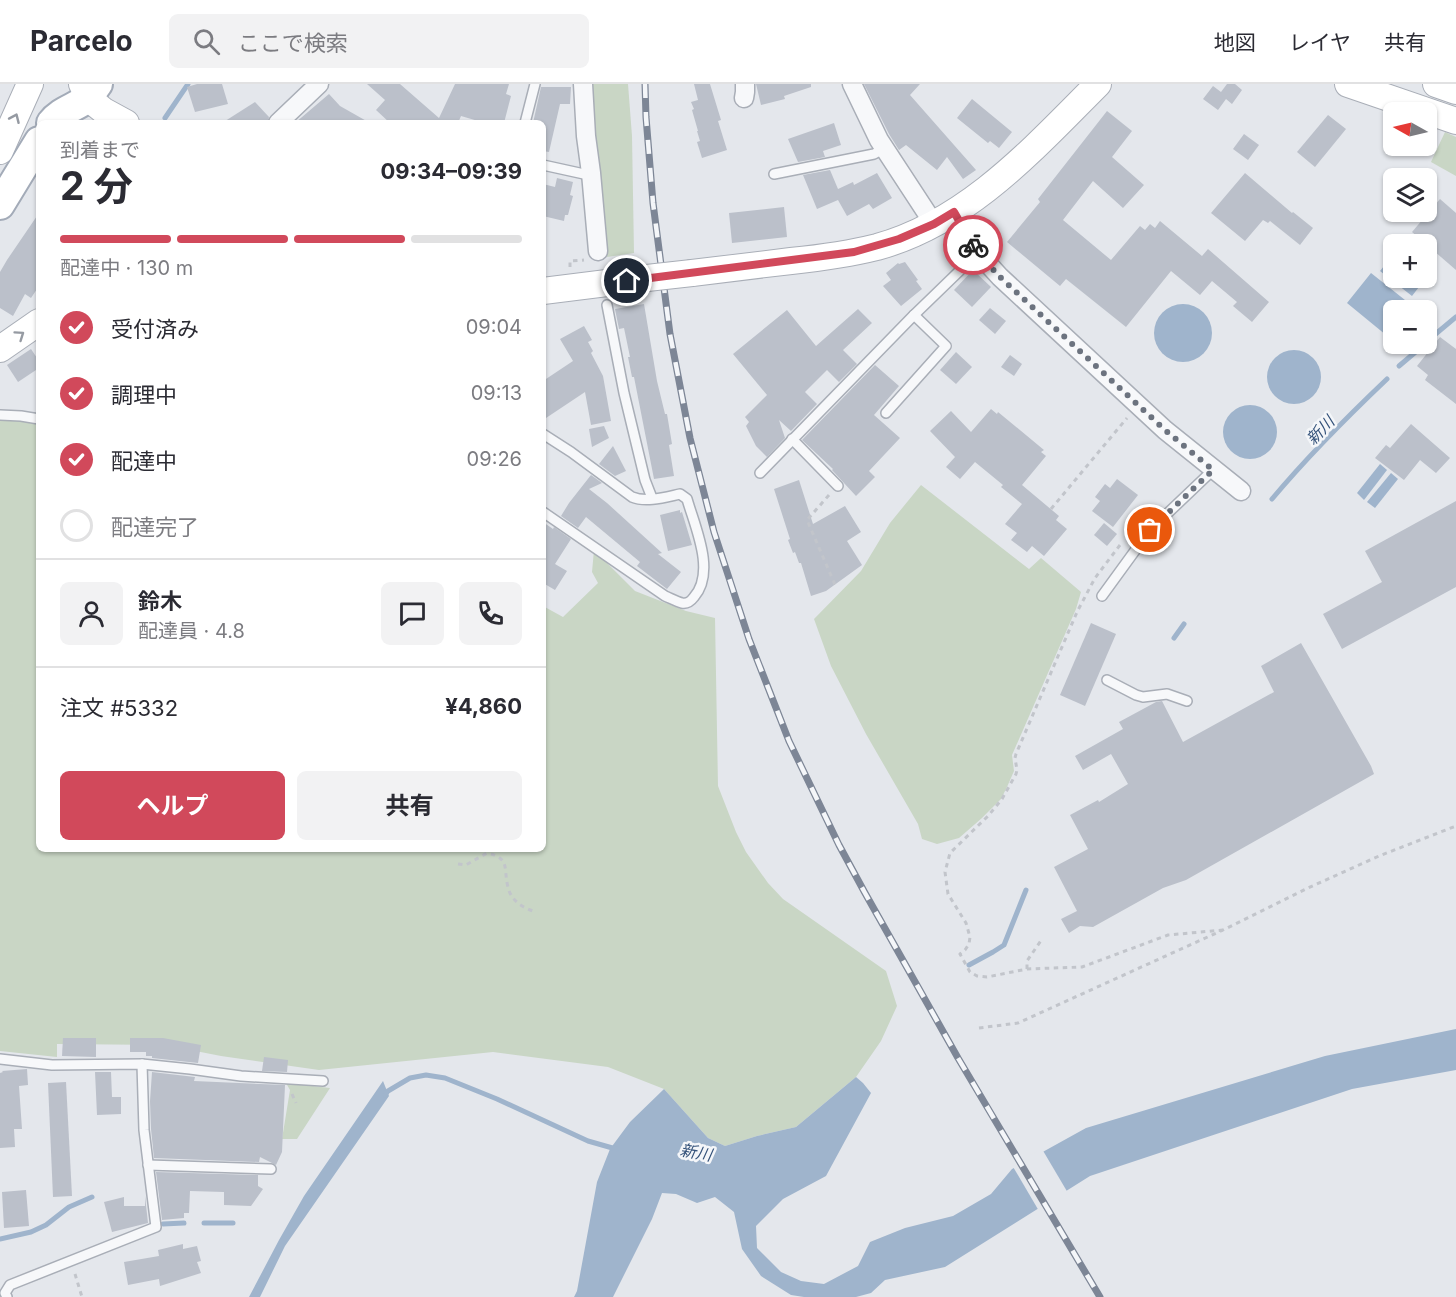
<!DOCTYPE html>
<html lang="ja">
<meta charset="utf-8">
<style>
:root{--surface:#fff;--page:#f2f2f3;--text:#2b2b33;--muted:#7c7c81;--line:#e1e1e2;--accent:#d1495b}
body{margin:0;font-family:Inter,"Noto Sans JP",sans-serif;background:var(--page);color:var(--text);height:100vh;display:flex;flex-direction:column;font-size:22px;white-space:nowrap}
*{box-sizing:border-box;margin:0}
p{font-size:20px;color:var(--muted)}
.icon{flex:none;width:33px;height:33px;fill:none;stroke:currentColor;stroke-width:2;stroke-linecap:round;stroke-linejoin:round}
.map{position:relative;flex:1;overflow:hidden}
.details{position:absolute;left:36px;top:36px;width:510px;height:732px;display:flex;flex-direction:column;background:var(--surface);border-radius:9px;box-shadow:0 2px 4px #0004}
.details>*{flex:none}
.needle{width:39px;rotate:278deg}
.fabs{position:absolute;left:1383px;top:18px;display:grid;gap:12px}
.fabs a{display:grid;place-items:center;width:54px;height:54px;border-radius:9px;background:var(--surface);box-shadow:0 2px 4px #0004;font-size:30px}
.pin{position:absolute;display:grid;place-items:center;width:51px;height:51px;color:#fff;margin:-26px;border:3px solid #fff;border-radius:50%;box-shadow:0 2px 6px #0007}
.courier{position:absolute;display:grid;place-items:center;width:60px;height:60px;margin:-30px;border:4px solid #d1495b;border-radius:50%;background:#fff;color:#222;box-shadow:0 2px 8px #0007}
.overview em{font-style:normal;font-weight:700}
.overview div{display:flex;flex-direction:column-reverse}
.overview{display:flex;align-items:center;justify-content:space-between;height:102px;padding:0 24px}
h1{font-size:39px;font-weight:700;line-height:45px}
.bar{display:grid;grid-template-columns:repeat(4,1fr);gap:9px 6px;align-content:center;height:72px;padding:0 24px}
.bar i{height:8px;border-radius:4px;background:var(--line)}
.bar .on{background:var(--accent)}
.bar p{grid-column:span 4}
.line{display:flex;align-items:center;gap:15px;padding:0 24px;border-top:2px solid var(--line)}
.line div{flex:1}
.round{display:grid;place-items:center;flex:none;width:63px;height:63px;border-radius:9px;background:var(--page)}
ol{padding:0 24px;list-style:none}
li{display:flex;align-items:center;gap:18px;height:66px}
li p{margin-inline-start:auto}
li .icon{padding:6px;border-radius:50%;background:var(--accent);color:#fff;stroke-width:4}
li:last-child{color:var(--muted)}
li i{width:33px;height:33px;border:3px solid var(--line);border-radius:50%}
.cta{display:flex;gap:12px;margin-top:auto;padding:12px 24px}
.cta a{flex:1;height:69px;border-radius:9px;background:var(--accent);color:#fff;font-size:24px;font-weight:700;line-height:69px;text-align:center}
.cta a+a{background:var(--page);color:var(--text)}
header{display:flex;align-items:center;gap:36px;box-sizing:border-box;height:84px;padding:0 30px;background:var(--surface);border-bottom:2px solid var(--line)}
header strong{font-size:28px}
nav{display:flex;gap:33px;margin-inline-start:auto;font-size:21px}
.search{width:420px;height:54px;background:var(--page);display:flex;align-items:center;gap:15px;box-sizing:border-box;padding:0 21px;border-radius:9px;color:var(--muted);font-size:22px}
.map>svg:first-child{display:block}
.green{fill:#c9d6c5}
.water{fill:#9fb4cc}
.pier{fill:#e4e7ec}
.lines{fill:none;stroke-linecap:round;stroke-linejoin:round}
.stream{stroke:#9fb4cc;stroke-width:5}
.building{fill:#bbc0ca}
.lane-casing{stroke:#a9aeb7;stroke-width:12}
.street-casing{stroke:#a9aeb7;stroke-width:21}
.secondary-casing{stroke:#a9aeb7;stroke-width:28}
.primary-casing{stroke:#a3abb8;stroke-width:32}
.path{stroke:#c2c5cb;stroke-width:3;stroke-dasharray:4.5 4.5;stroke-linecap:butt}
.lane{stroke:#f7f8fa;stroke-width:9}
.street{stroke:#f7f8fa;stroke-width:18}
.secondary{stroke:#fff;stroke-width:26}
.primary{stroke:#fff;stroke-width:28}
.rail-casing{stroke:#7d8696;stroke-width:7}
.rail{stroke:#f4f6f9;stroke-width:4.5;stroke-dasharray:14;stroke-linecap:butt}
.secondary-bridge-casing{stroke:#a9aeb7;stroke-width:28;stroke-linecap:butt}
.secondary-bridge{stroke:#fff;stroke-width:26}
.oneway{stroke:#959aa2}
.done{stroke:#6c737f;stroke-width:6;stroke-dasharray:0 10.8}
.route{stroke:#d1495b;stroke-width:8}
.labels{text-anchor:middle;stroke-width:5;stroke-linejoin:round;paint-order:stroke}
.water-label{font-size:16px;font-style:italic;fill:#34527a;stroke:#f4f6f9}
</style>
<header>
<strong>Parcelo</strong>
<div class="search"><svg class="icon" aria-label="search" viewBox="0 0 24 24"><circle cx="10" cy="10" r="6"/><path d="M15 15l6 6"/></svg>ここで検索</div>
<nav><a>地図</a><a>レイヤ</a><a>共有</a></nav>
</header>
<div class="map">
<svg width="1456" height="1213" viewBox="0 0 1456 1213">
<rect width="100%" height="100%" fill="#e4e7ec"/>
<g class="green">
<path d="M 590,0 L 628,0 L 632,52 L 634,169 L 607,173 L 591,42 Z"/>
<path d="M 1445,48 L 1456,53 L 1456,92 L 1431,78 Z"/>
<path d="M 0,336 L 21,336 L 39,339 L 39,765 L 543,765 L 543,522 L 563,533 L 598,499 L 592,488 L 594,466 L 635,507 L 686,527 L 715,534 L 718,702 L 736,748 L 746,768 L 758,785 L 768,799 L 783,815 L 886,887 L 897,922 L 881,957 L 856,993 L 796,1043 L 757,1052 L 725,1062 L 708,1054 L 664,1005 L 608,983 L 493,968 L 319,986 L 221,972 L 165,961 L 57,960 L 57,973 L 0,967 Z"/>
<path d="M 921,401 L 1029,485 L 1041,474 L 1081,508 L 1076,525 L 1012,671 L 1014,687 L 1007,703 L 1001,715 L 982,734 L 959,754 L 937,760 L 922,755 L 918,740 L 866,650 L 831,582 L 814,535 L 861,487 L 890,439 Z"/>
<path d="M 286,999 L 330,1004 L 297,1055 L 282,1055 L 290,1006 Z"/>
</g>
<g class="water">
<path d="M 1393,171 L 1394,194 L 1426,194 L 1427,174 L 1436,181 L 1412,212 L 1380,187 Z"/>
<path d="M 1371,189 L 1410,220 L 1405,226 L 1394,226 L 1393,241 L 1386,251 L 1347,219 Z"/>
<circle cx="1183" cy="249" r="29"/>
<circle cx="1294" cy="293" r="27"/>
<circle cx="1250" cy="348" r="27"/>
<path d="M 1380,380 L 1387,386 L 1364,416 L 1357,409 Z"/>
<path d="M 1391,389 L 1398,395 L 1375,424 L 1367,418 Z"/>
<path d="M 1456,945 L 1456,986 L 1352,1005 L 1090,1092 L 945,1183 L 885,1196 L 871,1209 L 856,1213 L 804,1213 L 791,1211 L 761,1192 L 742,1165 L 734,1128 L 715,1113 L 697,1119 L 676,1110 L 662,1109 L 652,1135 L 613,1213 L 574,1213 L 577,1207 L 597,1098 L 610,1065 L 630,1038 L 664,1005 L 708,1054 L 725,1062 L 757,1052 L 796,1043 L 856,993 L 863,999 L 871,1009 L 826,1092 L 783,1115 L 756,1142 L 757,1164 L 781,1188 L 801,1197 L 824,1200 L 858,1182 L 870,1158 L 905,1144 L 953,1132 L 991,1110 L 1012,1085 L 1086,1044 L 1325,972 Z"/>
<path d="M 383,997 L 389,1012 L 285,1162 L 260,1213 L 249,1213 L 279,1156 L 304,1112 Z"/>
</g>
<path class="pier" d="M 1042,1065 L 1068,1109 L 1039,1127 L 1012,1081 Z"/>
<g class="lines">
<g class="stream">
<path d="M 165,34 L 188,0"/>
<path d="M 1426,258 L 1456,233"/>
<path d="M 1399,282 L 1425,260"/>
<path d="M 1272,415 C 1308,372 1347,333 1387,295"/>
<path d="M 1174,554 L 1184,540"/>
<path d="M 969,881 L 993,868 L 1004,861 L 1026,806"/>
<path d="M 385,1011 L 388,1007 L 410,994 L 426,991 L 445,994 L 497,1015 L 588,1057 L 616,1065"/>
<path d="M 204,1139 L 233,1139"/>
<path d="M 163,1140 L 184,1139"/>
<path d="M 0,1155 L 31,1148 L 46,1141 L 69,1123 L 92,1113"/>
</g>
</g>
<g class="building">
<path d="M 197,0 L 222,0 L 228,20 L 195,28 L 187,3 Z"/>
<path d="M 367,0 L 400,0 L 439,34 L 455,0 L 509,0 L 506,10 L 511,12 L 504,39 L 485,39 L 461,32 L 458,39 L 390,39 L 376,26 L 385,16 Z"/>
<path d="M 694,0 L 710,0 L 721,36 L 718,37 L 727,66 L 702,74 L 697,58 L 700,57 L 697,47 L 698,47 L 692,26 L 694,25 L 691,18 L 698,16 Z"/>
<path d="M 756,0 L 811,0 L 811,3 L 784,12 L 785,15 L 761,21 Z"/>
<path d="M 864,0 L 920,0 L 910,11 L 976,86 L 963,95 L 947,73 L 937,86 L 906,61 L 899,66 L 889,50 Z"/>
<path d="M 1227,0 L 1235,0 L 1242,6 L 1232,20 L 1226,15 L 1218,26 L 1203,15 L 1213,2 L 1221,8 Z"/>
<path d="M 541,3 L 571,3 L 570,20 L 560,20 L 549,68 L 543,67 L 543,39 L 533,39 Z"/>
<path d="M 329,10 L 340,22 L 370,39 L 295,39 Z"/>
<path d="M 972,15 L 1012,48 L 999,64 L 990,57 L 988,59 L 957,34 Z"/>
<path d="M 255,18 L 269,33 L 267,39 L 222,39 Z"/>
<path d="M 1107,27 L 1132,47 L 1112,73 L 1144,101 L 1123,124 L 1093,97 L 1063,136 L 1111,176 L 1140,142 L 1145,146 L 1150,140 L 1155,144 L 1160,137 L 1202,172 L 1208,165 L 1269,218 L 1252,238 L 1233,222 L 1237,218 L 1212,197 L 1200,211 L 1171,187 L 1126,243 L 1066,195 L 1060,202 L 1007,158 L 1040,118 L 1038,115 Z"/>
<path d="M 1328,31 L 1346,45 L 1315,83 L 1297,68 Z"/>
<path d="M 834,39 L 841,61 L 823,67 L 825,73 L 798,78 L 788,55 Z"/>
<path d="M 1244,50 L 1259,61 L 1248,76 L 1233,65 Z"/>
<path d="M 830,86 L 838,105 L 853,98 L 854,101 L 877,89 L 892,114 L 873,125 L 869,120 L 847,132 L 838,116 L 817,125 L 803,91 Z"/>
<path d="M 1245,89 L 1292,129 L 1293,128 L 1313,144 L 1300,161 L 1270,137 L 1268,139 L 1263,136 L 1245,157 L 1211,129 Z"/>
<path d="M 557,94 L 573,98 L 570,111 L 573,112 L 568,131 L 565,131 L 564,137 L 543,132 L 543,100 L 555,103 Z"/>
<path d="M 1440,115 L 1456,129 L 1456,186 L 1412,148 Z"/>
<path d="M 784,123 L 787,153 L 732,159 L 729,129 Z"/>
<path d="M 39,129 L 39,202 L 31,214 L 25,210 L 13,232 L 0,224 L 0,188 L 7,176 Z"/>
<path d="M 905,178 L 918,196 L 916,197 L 922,205 L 901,222 L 883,202 L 891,196 L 886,189 L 898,179 L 899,180 Z"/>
<path d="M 973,186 L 991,203 L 972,223 L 954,206 Z"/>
<path d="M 644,220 L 657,297 L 665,330 L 667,330 L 672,360 L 669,361 L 674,392 L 654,395 L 634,293 L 632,293 L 628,273 L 630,273 L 624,244 L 619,245 L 615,225 Z"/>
<path d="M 990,224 L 1006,237 L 995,250 L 979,236 Z"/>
<path d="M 858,225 L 872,239 L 843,266 L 857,280 L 839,298 L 827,286 L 805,308 L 817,320 L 791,347 L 779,336 L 785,354 L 767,373 L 756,362 L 746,342 L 749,338 L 745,333 L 767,311 L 733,270 L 787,226 L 816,262 Z"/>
<path d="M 584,242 L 592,256 L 588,258 L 593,267 L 591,269 L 603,292 L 611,337 L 591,341 L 585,308 L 543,336 L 543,297 L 573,277 L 560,255 Z"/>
<path d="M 1440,253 L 1456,265 L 1456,320 L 1425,296 L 1428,291 L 1417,282 Z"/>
<path d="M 31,265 L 39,277 L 39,284 L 18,298 L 7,281 Z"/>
<path d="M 956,268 L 972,283 L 956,300 L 940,286 Z"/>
<path d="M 1010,271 L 1022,280 L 1014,292 L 1001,283 Z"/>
<path d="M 875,281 L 899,302 L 874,331 L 900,354 L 869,387 L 875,393 L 856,412 L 832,386 L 833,385 L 802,356 Z"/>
<path d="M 991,325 L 997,330 L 998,328 L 1044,366 L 1041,368 L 1046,372 L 1022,401 L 1059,432 L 1056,436 L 1067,445 L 1044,472 L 1032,462 L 1027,468 L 1011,456 L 1017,449 L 1005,440 L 1022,420 L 1001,403 L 1003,401 L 975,378 L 960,395 L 946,383 L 955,373 L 930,347 L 951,327 L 971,348 Z"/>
<path d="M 1411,340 L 1450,374 L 1436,389 L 1420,376 L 1404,396 L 1375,374 L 1386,361 L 1390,364 Z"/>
<path d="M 604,342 L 609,354 L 592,363 L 589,345 Z"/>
<path d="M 613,362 L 626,387 L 615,392 L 599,380 Z"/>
<path d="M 591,391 L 602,399 L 589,405 L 607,419 L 662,469 L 658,470 L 681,488 L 667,505 L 637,482 L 640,478 L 586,433 L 578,444 L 561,432 L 569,419 Z"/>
<path d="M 1117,395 L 1138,411 L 1113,443 L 1092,427 L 1100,417 L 1095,413 L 1105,400 L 1110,404 Z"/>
<path d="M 799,396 L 813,440 L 845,422 L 861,448 L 847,457 L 862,481 L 826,507 L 811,512 L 801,479 L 799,479 L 795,468 L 793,469 L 788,456 L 790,455 L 774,405 Z"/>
<path d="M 1456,417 L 1456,503 L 1342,565 L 1323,530 L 1382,498 L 1365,467 Z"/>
<path d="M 680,426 L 680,429 L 682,428 L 692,461 L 668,467 L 660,431 Z"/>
<path d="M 543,438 L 553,445 L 554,443 L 571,455 L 555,480 L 567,487 L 555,506 L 543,499 Z"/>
<path d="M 1104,439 L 1117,450 L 1107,462 L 1094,451 Z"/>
<path d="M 1091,539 L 1116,550 L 1085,622 L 1060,611 Z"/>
<path d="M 1301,559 L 1371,682 L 1374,690 L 1186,796 L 1163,804 L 1093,843 L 1080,842 L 1069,849 L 1061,835 L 1077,827 L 1054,783 L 1088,765 L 1070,731 L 1098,716 L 1099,718 L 1128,700 L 1111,670 L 1083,686 L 1075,672 L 1123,645 L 1119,638 L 1156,618 L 1162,617 L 1183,658 L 1274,608 L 1261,582 Z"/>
<path d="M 63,954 L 96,954 L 96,973 L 62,972 Z"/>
<path d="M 130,954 L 163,954 L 201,961 L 198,979 L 152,974 L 152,972 L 146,972 L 146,968 L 130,968 Z"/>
<path d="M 264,973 L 288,976 L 287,988 L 262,987 Z"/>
<path d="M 27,985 L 28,1001 L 19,1002 L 22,1045 L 14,1045 L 15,1063 L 0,1064 L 0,989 L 3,988 L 2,987 Z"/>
<path d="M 95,988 L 111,988 L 112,1013 L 121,1013 L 121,1030 L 97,1031 Z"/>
<path d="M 152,988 L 195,993 L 194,997 L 285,1001 L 282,1068 L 276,1081 L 260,1073 L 259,1078 L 154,1074 L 151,1045 L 150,1017 Z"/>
<path d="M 66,998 L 72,1112 L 53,1113 L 48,999 Z"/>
<path d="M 156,1088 L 258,1091 L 258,1102 L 263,1105 L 251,1122 L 224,1121 L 224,1108 L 190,1107 L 189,1129 L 184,1129 L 184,1134 L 162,1136 Z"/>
<path d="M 26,1106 L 29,1142 L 4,1144 L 2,1108 Z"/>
<path d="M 145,1112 L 148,1139 L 112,1148 L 104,1118 L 124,1113 L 124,1122 L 145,1122 Z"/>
<path d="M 183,1160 L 183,1165 L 197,1162 L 201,1177 L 197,1178 L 201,1189 L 160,1202 L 159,1195 L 128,1201 L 124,1178 L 159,1172 L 158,1166 Z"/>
</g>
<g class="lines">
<g class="lane-casing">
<g id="lane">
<path d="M 525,39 L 535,0"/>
<path d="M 543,81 L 584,90 L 591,89"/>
<path d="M 774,90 L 874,70 L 885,64"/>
<path d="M 607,221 L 624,309 L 645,396 L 652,414"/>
<path d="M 886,329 L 946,262 L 914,231"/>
<path d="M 0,331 L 21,332 L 39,335"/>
<path d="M 543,350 L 571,368 L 632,413 C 646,419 666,413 680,410 L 687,415 C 695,443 716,488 694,513 C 691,517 688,520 682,519 C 677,518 670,514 665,512 L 543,428"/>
<path d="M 792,355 L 838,402"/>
<path d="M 760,389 L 914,231 L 978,169"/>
<path d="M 1102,512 L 1150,446 L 1213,386"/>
<path d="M 1107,596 L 1136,611 L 1143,613 L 1167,610 L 1187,617"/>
<path d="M 0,975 L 52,981 L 142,980 L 190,985 L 241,992 L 323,997"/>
<path d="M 148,1081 L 271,1085"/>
<path d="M 7,1213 L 5,1209 L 10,1201 L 156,1143 L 144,1046 L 142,980"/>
</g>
</g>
<g class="street-casing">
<g id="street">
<path d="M 583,0 L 586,52 L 591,89 L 598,167"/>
<path d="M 852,0 L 879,56 L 934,140"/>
<path d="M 744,14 L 745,8 L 745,0"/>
<path d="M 278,39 L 319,0"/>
<path d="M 954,128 L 978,169 L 1000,193 L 1165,346 L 1241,407"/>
</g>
</g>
<g class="secondary-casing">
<g id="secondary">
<path d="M 82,0 L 88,14 L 104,27 L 126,39"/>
<path d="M 1348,0 L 1456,37"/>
<path d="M 1436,0 L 1456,7"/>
<path d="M 0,67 L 30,0"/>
<path d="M 692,189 C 725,185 758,181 791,177 C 820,174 849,170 877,163 C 968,138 1033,65 1098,0"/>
<path d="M 543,207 L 647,194"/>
<path d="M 0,265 L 39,238"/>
</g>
</g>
<g class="primary-casing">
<g id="primary">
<path d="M 51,39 C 60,27 74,24 85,16 C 91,12 94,5 98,0"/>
<path d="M 0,121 L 39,57"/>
</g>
</g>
<g class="path">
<path d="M 570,183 L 570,177 L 584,176"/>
<path d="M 829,411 L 807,436 L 836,503"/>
<path d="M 1051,425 L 1127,334"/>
<path d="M 1120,461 L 1095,494 L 1077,528 L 1016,670 L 1015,674 L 1017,686 L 1016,690 L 1002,715 L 988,732 L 950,769 L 945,788 L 948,810 L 966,839 L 970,853 L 969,860 L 965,866 L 960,870 L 970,888 L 977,892 L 987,893 L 1027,885 L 1082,883 L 1168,851 L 1223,846"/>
<path d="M 458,780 L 466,781 L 487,769 C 511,774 503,785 508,803 C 511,817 523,824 536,828"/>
<path d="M 1027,885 L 1027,877 L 1042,855"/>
<path d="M 979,944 L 1018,939 L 1223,846 L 1308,804 L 1379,772 L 1456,742"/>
<path d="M 292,1010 L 296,1019"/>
<path d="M 75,1190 L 82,1213"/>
</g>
<use href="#lane" class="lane"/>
<use href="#street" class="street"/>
<use href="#secondary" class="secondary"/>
<use href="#primary" class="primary"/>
<g class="rail-casing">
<path id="rail" d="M 645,0 L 646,33 L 653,119 L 670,250 L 690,354 L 714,448 L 749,555 L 789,657 L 839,761 L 865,809 L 958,974 L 1100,1213"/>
</g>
<use href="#rail" class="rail"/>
<g class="secondary-bridge-casing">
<path id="secondary-bridge" d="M 647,194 L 692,189"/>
</g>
<use href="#secondary-bridge" class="secondary-bridge"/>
</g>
<defs><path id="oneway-chevron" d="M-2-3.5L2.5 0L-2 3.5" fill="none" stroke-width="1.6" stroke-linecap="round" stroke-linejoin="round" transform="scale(1.5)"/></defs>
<g class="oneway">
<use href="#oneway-chevron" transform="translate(15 34) rotate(-66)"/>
<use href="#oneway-chevron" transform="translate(20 251) rotate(-35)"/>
</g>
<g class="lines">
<path class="done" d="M 973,161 L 978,169 L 1000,193 L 1165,346 L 1213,386 L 1150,446"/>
<path class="route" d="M 627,197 L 854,168 L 899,155 L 934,140 L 954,128 L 973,161"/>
</g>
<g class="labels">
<g class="water-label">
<text transform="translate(1320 346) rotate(-46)" y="6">新川</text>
<text transform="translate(696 1068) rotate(10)" y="6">新川</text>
</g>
</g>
</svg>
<div class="fabs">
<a><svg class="needle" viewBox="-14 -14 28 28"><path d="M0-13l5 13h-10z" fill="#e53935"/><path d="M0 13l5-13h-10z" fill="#7c7c81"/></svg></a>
<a><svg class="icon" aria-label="layers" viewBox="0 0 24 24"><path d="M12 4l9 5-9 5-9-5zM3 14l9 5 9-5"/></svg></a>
<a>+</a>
<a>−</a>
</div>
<div class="pin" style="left:1150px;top:446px;background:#ea580c"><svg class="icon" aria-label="bag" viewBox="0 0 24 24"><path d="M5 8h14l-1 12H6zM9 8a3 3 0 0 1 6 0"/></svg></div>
<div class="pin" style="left:627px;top:197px;background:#1f2937"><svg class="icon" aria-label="home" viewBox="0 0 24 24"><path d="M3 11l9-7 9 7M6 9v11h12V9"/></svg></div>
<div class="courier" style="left:973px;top:161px"><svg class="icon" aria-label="bike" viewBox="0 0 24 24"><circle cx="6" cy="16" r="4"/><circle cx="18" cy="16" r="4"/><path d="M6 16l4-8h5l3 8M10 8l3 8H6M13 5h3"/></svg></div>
<section class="details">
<div class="overview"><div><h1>2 分</h1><p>到着まで</p></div><em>09:34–09:39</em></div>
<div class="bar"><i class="on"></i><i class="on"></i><i class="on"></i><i></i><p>配達中 · 130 m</p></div>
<ol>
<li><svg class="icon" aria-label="check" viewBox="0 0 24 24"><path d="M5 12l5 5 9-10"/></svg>受付済み<p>09:04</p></li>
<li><svg class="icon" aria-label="check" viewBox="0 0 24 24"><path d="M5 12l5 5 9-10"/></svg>調理中<p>09:13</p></li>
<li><svg class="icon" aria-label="check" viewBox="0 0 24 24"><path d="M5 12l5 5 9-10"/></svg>配達中<p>09:26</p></li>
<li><i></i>配達完了</li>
</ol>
<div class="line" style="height:108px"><a class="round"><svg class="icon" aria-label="person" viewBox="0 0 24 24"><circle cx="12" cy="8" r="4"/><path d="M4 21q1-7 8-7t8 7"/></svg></a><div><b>鈴木</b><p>配達員 · 4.8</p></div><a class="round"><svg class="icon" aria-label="chat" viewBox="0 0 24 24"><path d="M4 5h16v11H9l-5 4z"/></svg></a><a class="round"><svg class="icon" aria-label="phone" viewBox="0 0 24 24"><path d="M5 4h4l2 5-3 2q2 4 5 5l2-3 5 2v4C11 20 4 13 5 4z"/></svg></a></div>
<div class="line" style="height:78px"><div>注文 #5332</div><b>¥4,860</b></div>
<div class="cta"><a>ヘルプ</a><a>共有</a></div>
</section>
</div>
